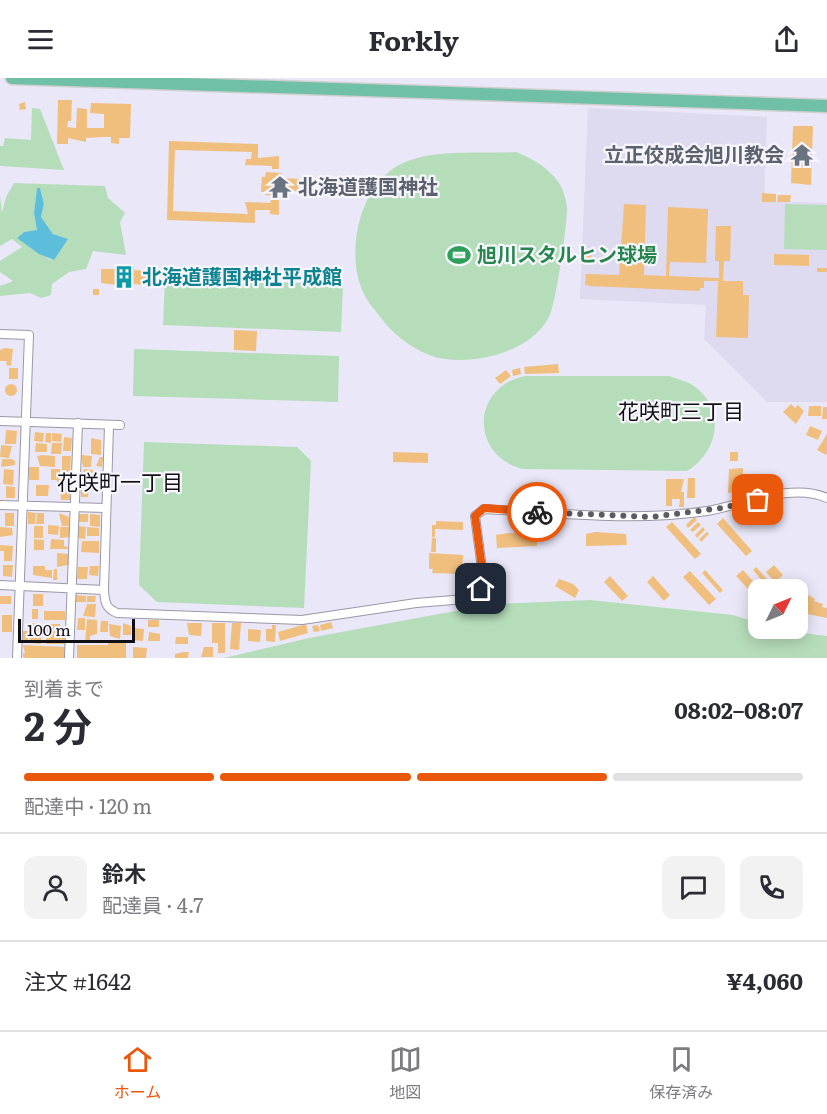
<!DOCTYPE html>
<html lang="ja">
<meta charset="utf-8">
<style>
:root{--surface:#fff;--page:#f2f2f3;--text:#2b2b33;--muted:#7c7c81;--line:#e1e1e2;--accent:#ea580c}
body{margin:0;font-family:Literata,"Noto Sans JP",serif;background:var(--page);color:var(--text);height:100vh;display:flex;flex-direction:column;font-size:22px;white-space:nowrap}
*{box-sizing:border-box;margin:0}
p{font-size:20px;color:var(--muted)}
.icon{flex:none;width:33px;height:33px;fill:none;stroke:currentColor;stroke-width:2;stroke-linecap:round;stroke-linejoin:round}
.map{position:relative;height:580px;overflow:hidden}
.panel{display:flex;flex-direction:column;background:var(--surface);flex:1}
.panel>*{flex:none}
.needle{width:39px;rotate:47deg}
.controls{position:absolute;left:748px;top:501px;display:grid;gap:12px}
.controls a{display:grid;place-items:center;width:60px;height:60px;border-radius:12px;background:var(--surface);box-shadow:0 3px 15px #0003;font-size:30px}
.scale{position:absolute;left:18px;bottom:15px;width:117px;box-sizing:border-box;padding-left:6px;border:3px solid #100f14;border-top:0;font-size:16px;line-height:21px;white-space:nowrap;color:#100f14;-webkit-text-stroke:4px #f7f6fd;paint-order:stroke}
.pin{position:absolute;display:grid;place-items:center;width:51px;height:51px;color:#fff;margin:-26px;border-radius:12px;box-shadow:0 3px 9px #0006}
.courier{position:absolute;display:grid;place-items:center;width:60px;height:60px;margin:-30px;border:4px solid #ea580c;border-radius:50%;background:#fff;color:#222;box-shadow:0 2px 8px #0007}
.head em{font-style:normal;font-weight:700}
.head div{display:flex;flex-direction:column-reverse}
.head{display:flex;align-items:center;justify-content:space-between;height:102px;padding:0 24px}
h1{font-size:39px;font-weight:700;line-height:45px}
.bar{display:grid;grid-template-columns:repeat(4,1fr);gap:9px 6px;align-content:center;height:72px;padding:0 24px}
.bar i{height:8px;border-radius:4px;background:var(--line)}
.bar .active{background:var(--accent)}
.bar p{grid-column:span 4}
.line{display:flex;align-items:center;gap:15px;padding:0 24px;border-top:2px solid var(--line)}
.line div{flex:1}
.round{display:grid;place-items:center;flex:none;width:63px;height:63px;border-radius:12px;background:var(--page)}
header{display:flex;justify-content:space-between;align-items:center;height:78px;padding:0 24px;background:var(--surface);font-size:27px;font-weight:700}
.tab-bar{display:flex;justify-content:space-around;align-items:center;height:84px;border-top:2px solid var(--line);background:var(--surface);font-size:16px;color:var(--muted)}
.tab-bar a{display:grid;justify-items:center;gap:3px}
.tab-bar .active{color:var(--accent)}
.map>svg:first-child{display:block}
.built{fill:#dedaf0}
.green{fill:#b6ddba;fill-rule:evenodd}
.water{fill:#5dbedb}
.building{fill:#f0bf7e}
.lines{fill:none;stroke-linecap:round;stroke-linejoin:round}
.minor-casing{stroke:#9a98a7;stroke-width:10}
.trunk-casing{stroke:#cfcfd0;stroke-width:15}
.minor{stroke:#fff;stroke-width:8}
.trunk{stroke:#70c0a7;stroke-width:12}
.done{stroke:#5c5b64;stroke-width:6;stroke-dasharray:0 10.8}
.route{stroke:#ea580c;stroke-width:8}
.labels{text-anchor:middle;stroke-width:4.5;stroke-linejoin:round;paint-order:stroke}
.worship-label{font-size:20px;font-weight:bold;fill:#5b616d;stroke:#f7f6fd;text-anchor:end}
.leisure-label{font-size:20px;font-weight:bold;fill:#27864d;stroke:#f7f6fd;text-anchor:start}
.culture-label{font-size:20px;font-weight:bold;fill:#0d838f;stroke:#f7f6fd;text-anchor:start}
.neighbourhood-label{font-size:21px;fill:#100f14;stroke:#f7f6fd}
</style>
<header><svg class="icon" aria-label="menu" viewBox="0 0 24 24"><path d="M4 6h16M4 12h16M4 18h16"/></svg>Forkly<svg class="icon" aria-label="share" viewBox="0 0 24 24"><path d="M12 15V3M7 8l5-5 5 5M5 13v7h14v-7"/></svg></header>
<div class="map">
<svg width="827" height="580" viewBox="0 0 827 580">
<rect width="100%" height="100%" fill="#eae7f8"/>
<path class="built" d="M 588,30 L 767,39 L 764,123 L 827,125 L 827,324 L 767,324 L 704,261 L 706,227 L 580,221 Z"/>
<g class="green">
<path d="M 32,30 L 40,31 L 64,92 L 0,88 L 0,68 L 3,68 L 5,60 L 31,62 Z"/>
<path d="M 516,74 C 533,81 548,89 559,105 C 563,111 567,124 567,131 C 567,148 556,225 549,239 C 531,273 480,286 445,281 C 421,278 395,259 381,240 C 376,233 369,226 365,218 C 344,179 358,109 399,87 C 431,70 480,76 516,74 Z"/>
<path d="M 14,105 L 105,108 L 108,120 L 125,135 L 120,144 L 126,177 L 93,173 L 86,191 L 69,194 L 52,206 L 51,217 L 41,220 L 30,215 L 0,218 L 0,208 L 13,203 L 0,194 L 0,183 L 22,169 L 12,161 L 0,168 L 0,118 L 2,135 L 6,119 ZM 40,110 L 44,126 L 41,139 L 53,156 L 67,161 L 51,182 L 17,160 L 24,154 L 37,152 L 34,135 L 37,111 Z"/>
<path d="M 785,126 L 827,127 L 827,172 L 784,171 Z"/>
<path d="M 165,199 L 343,207 L 341,254 L 163,247 Z"/>
<path d="M 134,271 L 339,278 L 338,324 L 133,318 Z"/>
<path d="M 525,298 L 669,298 C 680,302 691,304 699,312 C 726,337 716,376 687,393 L 523,391 C 470,378 471,309 525,298 Z"/>
<path d="M 144,364 L 297,369 L 311,383 L 304,530 L 157,524 L 139,507 Z"/>
<path d="M 590,522 L 733,537 L 759,545 L 759,550 L 827,558 L 827,580 L 224,580 L 309,560 L 493,526 Z"/>
</g>
<path class="water" d="M 37,110 L 40,110 L 44,126 L 41,139 L 53,156 L 68,161 L 54,182 L 39,176 L 17,160 L 24,154 L 37,152 L 34,135 Z"/>
<g class="building">
<path d="M 58,22 L 72,22 L 71,43 L 68,43 L 67,49 L 76,50 L 77,30 L 87,31 L 87,50 L 104,50 L 104,36 L 90,35 L 91,25 L 131,26 L 130,60 L 119,60 L 119,66 L 111,65 L 111,59 L 103,59 L 86,60 L 86,64 L 68,60 L 68,66 L 57,66 Z"/>
<path d="M 25,24 L 26,31 L 20,32 L 19,26 Z"/>
<path d="M 793,48 L 813,48 L 811,107 L 791,105 Z"/>
<path d="M 169,63 L 258,66 L 258,80 L 279,78 L 279,91 L 272,91 L 272,88 L 245,87 L 246,81 L 251,81 L 252,74 L 175,72 L 173,133 L 248,136 L 245,124 L 270,125 L 271,122 L 279,122 L 279,137 L 270,136 L 270,132 L 255,132 L 255,145 L 167,142 Z"/>
<path d="M 266,94 L 282,95 L 281,100 L 299,101 L 298,114 L 279,113 L 278,118 L 265,117 L 265,114 L 261,114 L 262,99 L 265,99 Z"/>
<path d="M 762,115 L 776,116 L 776,124 L 762,124 Z"/>
<path d="M 778,117 L 791,117 L 790,124 L 777,124 Z"/>
<path d="M 624,126 L 646,127 L 644,197 L 666,198 L 668,129 L 708,131 L 706,185 L 670,184 L 669,198 L 719,200 L 719,183 L 715,183 L 716,148 L 731,148 L 730,183 L 724,183 L 723,203 L 743,203 L 743,217 L 749,217 L 748,260 L 716,259 L 718,203 L 704,203 L 704,210 L 700,210 L 700,213 L 589,208 L 585,206 L 586,196 L 619,197 Z"/>
<path d="M 585,173 L 592,173 L 591,183 L 584,182 Z"/>
<path d="M 774,176 L 809,177 L 809,188 L 774,187 Z"/>
<path d="M 116,188 L 134,188 L 134,192 L 148,193 L 147,207 L 133,206 L 133,209 L 101,205 L 101,191 L 116,191 Z"/>
<rect x="817" y="190" width="10" height="4"/>
<rect x="93" y="211" width="6" height="6"/>
<path d="M 234,252 L 257,253 L 256,273 L 234,272 Z"/>
<path d="M 5,270 L 13,271 L 11,288 L 6,287 L 7,283 L 0,283 L 0,272 Z"/>
<path d="M 558,286 L 559,295 L 525,296 L 524,289 Z"/>
<rect x="9" y="290" width="9" height="11"/>
<path d="M 520,290 L 521,296 L 513,298 L 512,292 Z"/>
<path d="M 506,292 L 511,298 L 500,306 L 495,300 Z"/>
<circle cx="11" cy="312" r="6"/>
<path d="M 791,326 L 795,330 L 798,327 L 804,333 L 796,346 L 783,334 Z"/>
<path d="M 809,328 L 821,328 L 821,338 L 808,338 Z"/>
<path d="M 823,329 L 827,329 L 827,341 L 822,341 Z"/>
<path d="M 810,348 L 822,353 L 818,362 L 806,357 Z"/>
<path d="M 6,352 L 17,353 L 16,366 L 5,366 Z"/>
<path d="M 35,354 L 44,355 L 43,364 L 34,363 Z"/>
<path d="M 46,355 L 51,355 L 51,365 L 45,364 Z"/>
<path d="M 52,355 L 62,356 L 61,364 L 52,363 Z"/>
<path d="M 827,356 L 827,375 L 826,377 L 817,372 Z"/>
<path d="M 64,359 L 72,360 L 71,373 L 63,373 Z"/>
<path d="M 91,360 L 101,362 L 101,377 L 91,376 Z"/>
<path d="M 36,365 L 47,366 L 47,374 L 35,374 Z"/>
<path d="M 52,365 L 62,365 L 61,376 L 51,376 Z"/>
<path d="M 1,367 L 12,368 L 9,380 L 0,379 Z"/>
<path d="M 393,374 L 428,375 L 428,385 L 393,384 Z"/>
<rect x="730" y="374" width="8" height="9"/>
<path d="M 42,377 L 55,378 L 55,389 L 40,388 L 37,378 Z"/>
<path d="M 81,377 L 92,378 L 91,389 L 83,389 Z"/>
<path d="M 62,378 L 71,378 L 70,397 L 62,397 Z"/>
<path d="M 100,379 L 103,379 L 102,389 L 96,388 Z"/>
<path d="M 2,381 L 11,381 L 15,383 L 15,387 L 1,389 Z"/>
<rect x="29" y="389" width="10" height="13"/>
<path d="M 743,390 L 743,413 L 728,415 L 729,391 Z"/>
<path d="M 4,391 L 14,392 L 13,407 L 3,406 Z"/>
<path d="M 51,391 L 60,391 L 60,403 L 61,399 L 71,399 L 71,408 L 57,407 L 57,402 L 51,402 Z"/>
<path d="M 84,391 L 93,392 L 93,403 L 81,403 Z"/>
<path d="M 770,397 L 776,397 L 775,404 L 769,403 Z"/>
<path d="M 688,400 L 695,400 L 695,420 L 687,420 Z"/>
<path d="M 666,401 L 684,401 L 681,414 L 684,414 L 684,429 L 679,429 L 680,421 L 672,421 L 672,428 L 666,428 Z"/>
<path d="M 81,406 L 89,407 L 88,419 L 81,419 Z"/>
<path d="M 36,407 L 49,407 L 48,418 L 36,418 Z"/>
<path d="M 6,408 L 15,409 L 15,420 L 6,420 Z"/>
<path d="M 60,409 L 66,409 L 66,414 L 70,414 L 70,422 L 61,422 Z"/>
<path d="M 28,434 L 36,435 L 35,446 L 28,446 Z"/>
<rect x="5" y="435" width="9" height="13"/>
<path d="M 37,435 L 44,435 L 44,446 L 36,446 Z"/>
<path d="M 59,435 L 69,439 L 69,448 L 62,448 Z"/>
<rect x="78" y="436" width="10" height="8"/>
<path d="M 90,436 L 100,437 L 100,449 L 90,448 Z"/>
<path d="M 694,439 L 697,442 L 688,450 L 686,447 Z"/>
<path d="M 723,440 L 752,473 L 746,478 L 717,446 Z"/>
<path d="M 436,443 L 463,444 L 463,452 L 435,451 L 435,459 L 432,459 L 432,447 L 436,447 Z"/>
<path d="M 672,444 L 701,476 L 695,481 L 666,449 Z"/>
<path d="M 698,444 L 701,447 L 693,454 L 690,452 Z"/>
<path d="M 48,447 L 59,448 L 58,457 L 48,456 Z"/>
<rect x="34" y="448" width="9" height="12"/>
<path d="M 78,448 L 86,449 L 85,461 L 77,460 Z"/>
<path d="M 0,449 L 12,450 L 13,457 L 0,459 Z"/>
<path d="M 60,449 L 69,449 L 69,459 L 60,460 Z"/>
<path d="M 87,449 L 99,450 L 99,458 L 87,458 Z"/>
<path d="M 703,449 L 705,452 L 697,460 L 695,457 Z"/>
<path d="M 595,454 L 626,456 L 627,467 L 586,468 L 586,456 Z"/>
<path d="M 707,454 L 709,456 L 701,464 L 699,461 Z"/>
<path d="M 508,455 L 537,456 L 537,468 L 497,470 L 496,457 Z"/>
<path d="M 432,460 L 436,460 L 436,474 L 431,474 Z"/>
<path d="M 34,461 L 44,462 L 44,472 L 34,472 Z"/>
<path d="M 51,461 L 64,462 L 64,468 L 68,469 L 68,471 L 50,471 Z"/>
<path d="M 82,463 L 99,463 L 99,475 L 81,474 Z"/>
<path d="M 0,467 L 13,468 L 12,483 L 4,483 L 4,473 L 0,473 Z"/>
<path d="M 57,475 L 68,476 L 68,487 L 57,489 Z"/>
<path d="M 429,475 L 463,477 L 462,496 L 432,495 L 433,491 L 429,491 Z"/>
<path d="M 3,487 L 13,487 L 12,499 L 3,498 Z"/>
<path d="M 774,487 L 783,497 L 775,504 L 766,494 Z"/>
<path d="M 33,488 L 45,488 L 45,492 L 52,492 L 52,500 L 33,497 Z"/>
<path d="M 90,488 L 99,488 L 98,498 L 89,497 Z"/>
<path d="M 78,489 L 88,489 L 87,501 L 77,501 Z"/>
<path d="M 756,489 L 777,512 L 770,512 L 753,492 Z"/>
<path d="M 54,491 L 57,491 L 57,502 L 53,502 Z"/>
<path d="M 705,492 L 723,512 L 720,515 L 702,495 Z"/>
<path d="M 743,492 L 761,512 L 759,523 L 736,498 Z"/>
<path d="M 690,493 L 716,521 L 709,527 L 683,499 Z"/>
<path d="M 610,498 L 628,518 L 622,523 L 604,504 Z"/>
<path d="M 653,498 L 670,517 L 664,523 L 647,504 Z"/>
<path d="M 559,501 L 573,506 L 579,512 L 575,520 L 555,508 Z"/>
<path d="M 783,501 L 792,510 L 794,508 L 798,512 L 781,512 L 777,507 Z"/>
<path d="M 798,512 L 807,519 L 808,517 L 815,521 L 814,523 L 823,526 L 822,529 L 827,530 L 827,540 L 803,535 L 798,529 Z"/>
<rect x="33" y="516" width="10" height="12"/>
<path d="M 76,517 L 86,518 L 86,524 L 75,524 Z"/>
<rect x="0" y="518" width="11" height="8"/>
<path d="M 87,518 L 96,518 L 95,524 L 87,524 Z"/>
<path d="M 87,526 L 96,526 L 95,539 L 83,538 Z"/>
<rect x="32" y="531" width="6" height="10"/>
<rect x="44" y="533" width="21" height="9"/>
<rect x="2" y="537" width="10" height="17"/>
<path d="M 78,540 L 85,540 L 85,552 L 77,552 Z"/>
<path d="M 87,541 L 97,542 L 97,556 L 90,558 L 90,565 L 85,565 Z"/>
<rect x="148" y="542" width="11" height="7"/>
<path d="M 101,543 L 108,543 L 108,554 L 100,554 Z"/>
<path d="M 331,544 L 333,550 L 321,553 L 320,547 Z"/>
<path d="M 30,545 L 41,546 L 41,566 L 30,565 Z"/>
<path d="M 123,545 L 131,548 L 131,557 L 123,557 Z"/>
<path d="M 187,545 L 202,545 L 201,558 L 189,557 Z"/>
<path d="M 212,545 L 225,545 L 225,575 L 218,575 L 218,565 L 212,565 Z"/>
<path d="M 232,545 L 241,545 L 239,572 L 230,571 Z"/>
<path d="M 46,546 L 60,546 L 60,554 L 65,554 L 65,566 L 46,566 Z"/>
<path d="M 109,546 L 121,548 L 120,561 L 110,558 Z"/>
<path d="M 306,546 L 308,555 L 280,563 L 278,554 Z"/>
<path d="M 272,547 L 276,547 L 275,564 L 266,563 L 266,551 L 272,551 Z"/>
<path d="M 318,547 L 320,553 L 314,554 L 312,548 Z"/>
<path d="M 133,550 L 144,551 L 143,563 L 132,562 Z"/>
<path d="M 248,551 L 261,552 L 260,564 L 248,563 Z"/>
<path d="M 23,553 L 29,553 L 28,565 L 23,565 Z"/>
<path d="M 149,554 L 160,556 L 160,563 L 148,563 Z"/>
<path d="M 176,559 L 188,559 L 188,566 L 175,566 Z"/>
<path d="M 108,564 L 126,564 L 126,580 L 77,580 L 77,567 L 108,567 Z"/>
<path d="M 23,567 L 65,569 L 64,580 L 25,580 L 23,579 L 23,575 L 25,575 Z"/>
<path d="M 133,569 L 147,570 L 146,580 L 133,580 Z"/>
<path d="M 204,569 L 213,569 L 213,579 L 201,579 Z"/>
<path d="M 184,574 L 189,574 L 188,580 L 175,580 L 175,576 Z"/>
</g>
<g class="lines">
<g class="minor-casing">
<g id="minor">
<path d="M 0,256 L 29,257 L 17,580"/>
<path d="M 0,343 L 120,347"/>
<path d="M 109,347 L 104,512 C 105,524 105,530 117,535 L 302,542 L 416,525 L 466,521 L 481,511 L 483,498 L 475,438 L 484,431 C 558,435 633,444 707,433 C 744,427 791,404 827,420"/>
<path d="M 0,427 L 106,430"/>
<path d="M 0,507 L 104,512"/>
<path d="M 69,580 L 78,345"/>
</g>
</g>
<g class="trunk-casing">
<path id="trunk" d="M 12,0 L 827,28"/>
</g>
<use href="#minor" class="minor"/>
<use href="#trunk" class="trunk"/>
</g>
<g class="lines">
<path class="done" d="M 537,434 L 651,439 L 722,430 L 758,422"/>
<path class="route" d="M 481,511 L 483,498 L 475,438 L 484,430 L 537,434"/>
</g>
<defs>
<g id="temple-bare" transform="scale(1.8)"><path d="M0-6L5-2H3V0L6.5 2.5H4V6H1.5V3h-3V6H-4V2.5H-6.5L-3 0V-2H-5Z" fill="#6b7280" stroke="#f7f6fd" stroke-width="2.5" paint-order="stroke"/></g>
<g id="stadium-bare" transform="scale(1.8)"><path d="M0-5a6.5 5 0 1 0 0 10a6.5 5 0 1 0 0-10ZM-3.5-1.8h7v3.6h-7Z" fill="#2e9e5b" stroke="#f7f6fd" stroke-width="2.5" paint-order="stroke"/></g>
<g id="building-bare" transform="scale(1.8)"><path d="M-4-6H4V6H1V3H-1V6H-4ZM-2.5-4.3h1.7v1.8h-1.7ZM.8-4.3h1.7v1.8H.8ZM-2.5-1h1.7V.8h-1.7ZM.8-1h1.7V.8H.8Z" fill="#0f9aa8" stroke="#f7f6fd" stroke-width="2.5" paint-order="stroke"/></g>
</defs>
<g fill-rule="evenodd">
<use href="#temple-bare" x="802" y="77"/>
<use href="#temple-bare" x="280" y="109"/>
<use href="#stadium-bare" x="459" y="177"/>
<use href="#building-bare" x="124" y="199"/>
</g>
<g class="labels">
<g class="worship-label">
<text x="784" y="84">立正佼成会旭川教会</text>
<text x="298" y="116" text-anchor="start">北海道護国神社</text>
</g>
<g class="leisure-label">
<text x="477" y="184">旭川スタルヒン球場</text>
</g>
<g class="culture-label">
<text x="142" y="206">北海道護国神社平成館</text>
</g>
<g class="neighbourhood-label">
<text x="681" y="341">花咲町三丁目</text>
<text x="120" y="412">花咲町一丁目</text>
</g>
</g>
</svg>
<div class="controls">
<a><svg class="needle" viewBox="-14 -14 28 28"><path d="M0-13l5 13h-10z" fill="#e53935"/><path d="M0 13l5-13h-10z" fill="#7c7c81"/></svg></a>
</div>
<div class="scale">100 m</div>
<div class="pin" style="left:758px;top:422px;background:#ea580c"><svg class="icon" aria-label="bag" viewBox="0 0 24 24"><path d="M5 8h14l-1 12H6zM9 8a3 3 0 0 1 6 0"/></svg></div>
<div class="pin" style="left:481px;top:511px;background:#1f2937"><svg class="icon" aria-label="home" viewBox="0 0 24 24"><path d="M3 11l9-7 9 7M6 9v11h12V9"/></svg></div>
<div class="courier" style="left:537px;top:434px"><svg class="icon" aria-label="bike" viewBox="0 0 24 24"><circle cx="6" cy="16" r="4"/><circle cx="18" cy="16" r="4"/><path d="M6 16l4-8h5l3 8M10 8l3 8H6M13 5h3"/></svg></div>
</div>
<section class="panel">
<div class="head"><div><h1>2 分</h1><p>到着まで</p></div><em>08:02–08:07</em></div>
<div class="bar"><i class="active"></i><i class="active"></i><i class="active"></i><i></i><p>配達中 · 120 m</p></div>
<div class="line" style="height:108px"><a class="round"><svg class="icon" aria-label="person" viewBox="0 0 24 24"><circle cx="12" cy="8" r="4"/><path d="M4 21q1-7 8-7t8 7"/></svg></a><div><b>鈴木</b><p>配達員 · 4.7</p></div><a class="round"><svg class="icon" aria-label="chat" viewBox="0 0 24 24"><path d="M4 5h16v11H9l-5 4z"/></svg></a><a class="round"><svg class="icon" aria-label="phone" viewBox="0 0 24 24"><path d="M5 4h4l2 5-3 2q2 4 5 5l2-3 5 2v4C11 20 4 13 5 4z"/></svg></a></div>
<div class="line" style="height:78px"><div>注文 #1642</div><b>¥4,060</b></div>
</section>
<nav class="tab-bar">
<a class="active"><svg class="icon" aria-label="home" viewBox="0 0 24 24"><path d="M3 11l9-7 9 7M6 9v11h12V9"/></svg>ホーム</a>
<a><svg class="icon" aria-label="map" viewBox="0 0 24 24"><path d="M3 6l6-2 6 2 6-2v14l-6 2-6-2-6 2zM9 4v14M15 6v14"/></svg>地図</a>
<a><svg class="icon" aria-label="saved" viewBox="0 0 24 24"><path d="M7 4h10v16l-5-4-5 4z"/></svg>保存済み</a>
</nav>
